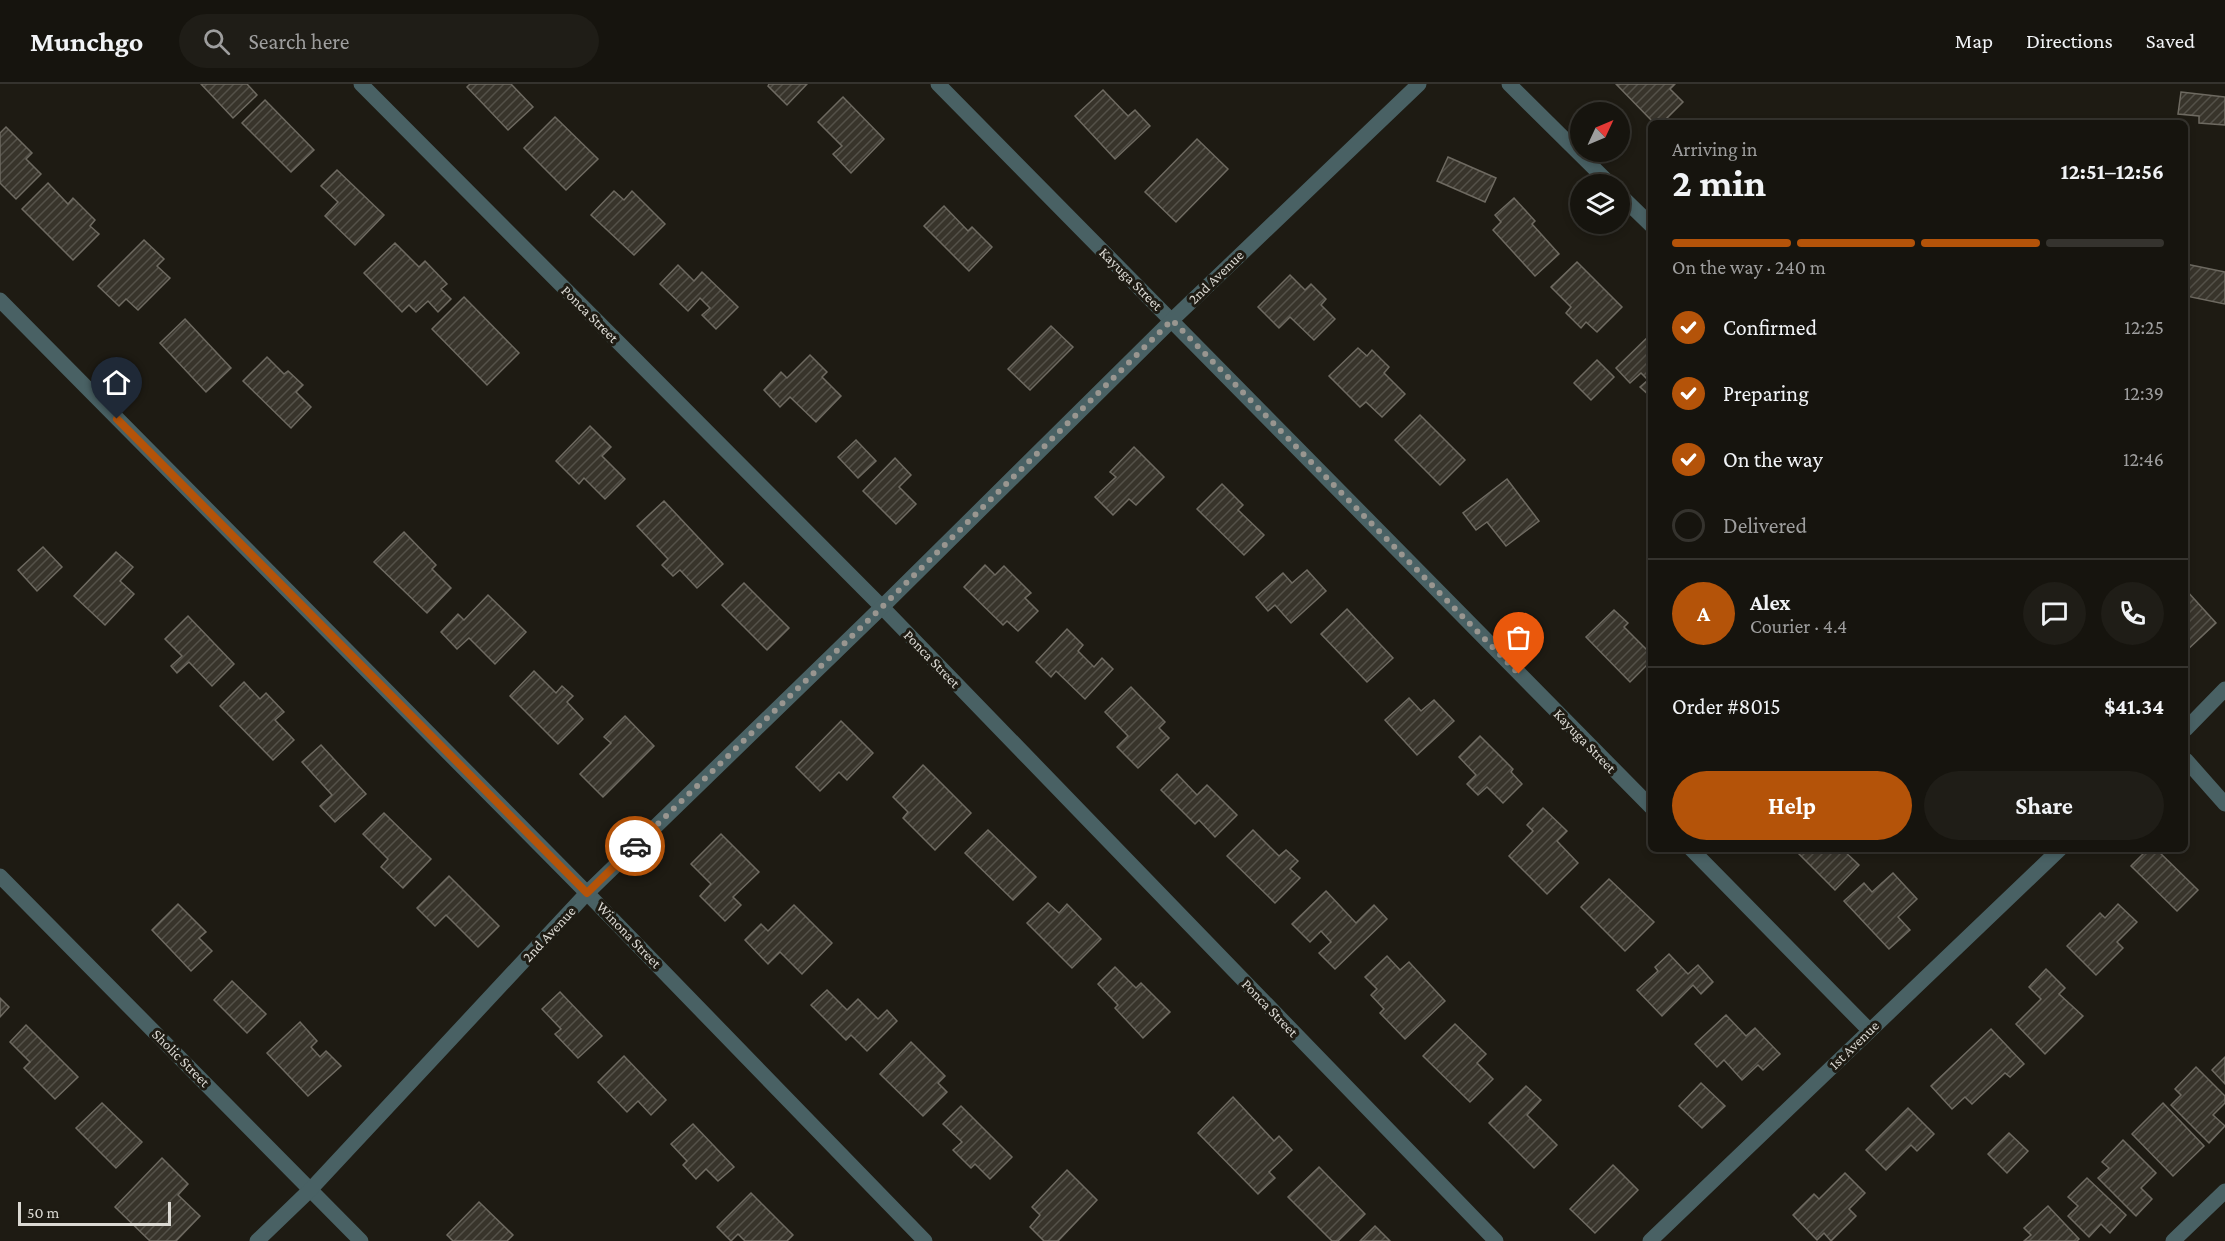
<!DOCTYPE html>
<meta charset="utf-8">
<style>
:root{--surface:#16140e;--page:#1f1d17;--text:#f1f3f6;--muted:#9e9e9e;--line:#35332e;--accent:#b45309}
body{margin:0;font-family:"Crimson Pro",serif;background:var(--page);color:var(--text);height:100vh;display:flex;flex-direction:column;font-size:22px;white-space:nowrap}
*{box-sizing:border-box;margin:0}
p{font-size:20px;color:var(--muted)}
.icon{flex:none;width:33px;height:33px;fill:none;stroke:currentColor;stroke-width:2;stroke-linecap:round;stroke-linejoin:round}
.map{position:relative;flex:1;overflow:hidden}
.drawer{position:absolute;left:1648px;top:36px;width:540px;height:732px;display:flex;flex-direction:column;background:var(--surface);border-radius:9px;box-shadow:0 3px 9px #0003,0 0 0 2px var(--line)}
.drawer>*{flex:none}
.needle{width:39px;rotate:46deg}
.controls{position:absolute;left:1570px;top:18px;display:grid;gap:12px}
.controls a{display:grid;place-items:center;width:60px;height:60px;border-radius:50%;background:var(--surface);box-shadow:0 3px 9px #0003,0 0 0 2px var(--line);font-size:30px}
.scale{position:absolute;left:18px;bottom:15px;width:153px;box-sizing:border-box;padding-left:6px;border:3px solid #dbd9d3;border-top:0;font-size:16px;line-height:21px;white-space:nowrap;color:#dbd9d3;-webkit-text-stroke:4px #1e1b13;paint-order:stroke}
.pin{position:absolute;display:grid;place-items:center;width:51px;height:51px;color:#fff;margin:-62px -26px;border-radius:50% 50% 50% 0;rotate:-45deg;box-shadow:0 0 6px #0007}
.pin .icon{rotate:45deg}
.courier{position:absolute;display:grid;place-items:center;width:60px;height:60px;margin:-30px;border:4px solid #b45309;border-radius:50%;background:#fff;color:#222;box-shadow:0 2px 8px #0007}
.summary em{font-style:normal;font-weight:700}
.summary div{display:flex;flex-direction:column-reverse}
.summary{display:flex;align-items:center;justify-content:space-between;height:102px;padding:0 24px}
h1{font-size:39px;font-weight:700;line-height:45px}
.bar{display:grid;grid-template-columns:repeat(4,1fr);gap:9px 6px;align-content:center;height:72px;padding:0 24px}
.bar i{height:8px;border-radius:4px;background:var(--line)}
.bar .active{background:var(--accent)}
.bar p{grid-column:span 4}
.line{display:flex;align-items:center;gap:15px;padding:0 24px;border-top:2px solid var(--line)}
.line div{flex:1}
.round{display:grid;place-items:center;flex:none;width:63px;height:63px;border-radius:32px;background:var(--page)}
ol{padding:0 24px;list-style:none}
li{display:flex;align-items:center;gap:18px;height:66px}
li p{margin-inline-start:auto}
li .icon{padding:6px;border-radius:50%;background:var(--accent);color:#fff;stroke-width:4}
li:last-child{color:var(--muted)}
li i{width:33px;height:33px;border:3px solid var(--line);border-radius:50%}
.cta{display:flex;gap:12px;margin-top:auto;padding:12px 24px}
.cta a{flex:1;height:69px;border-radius:36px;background:var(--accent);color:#fff;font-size:24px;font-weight:700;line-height:69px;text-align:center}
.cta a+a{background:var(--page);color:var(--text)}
header{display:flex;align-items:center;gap:36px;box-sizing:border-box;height:84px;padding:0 30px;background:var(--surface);border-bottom:2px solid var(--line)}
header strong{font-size:28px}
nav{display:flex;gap:33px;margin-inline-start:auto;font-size:21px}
.search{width:420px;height:54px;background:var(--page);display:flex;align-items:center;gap:15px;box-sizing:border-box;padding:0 21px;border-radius:33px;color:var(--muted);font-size:22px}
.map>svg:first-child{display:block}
.building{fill:url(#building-hatch);stroke:#6e6a61;stroke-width:1.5}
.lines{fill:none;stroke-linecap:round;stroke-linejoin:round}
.street{stroke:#496164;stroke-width:15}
.done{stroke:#999690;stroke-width:6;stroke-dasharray:0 10.8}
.route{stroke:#b45309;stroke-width:8}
.labels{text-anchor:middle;stroke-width:6;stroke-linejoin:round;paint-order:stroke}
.street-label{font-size:15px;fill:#dbd9d3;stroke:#1e1b13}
</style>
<header>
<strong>Munchgo</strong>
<div class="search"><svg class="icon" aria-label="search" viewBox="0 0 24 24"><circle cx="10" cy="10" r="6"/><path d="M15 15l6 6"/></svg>Search here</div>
<nav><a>Map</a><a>Directions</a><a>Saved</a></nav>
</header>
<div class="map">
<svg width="2225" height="1157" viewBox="0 0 2225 1157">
<defs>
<pattern id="building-hatch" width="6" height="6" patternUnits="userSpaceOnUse" patternTransform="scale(1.5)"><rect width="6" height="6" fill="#38342b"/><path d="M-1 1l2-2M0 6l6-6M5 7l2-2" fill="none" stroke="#545149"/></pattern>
</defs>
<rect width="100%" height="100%" fill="#1e1b13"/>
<g class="building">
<path d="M 201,0 L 247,0 L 257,11 L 233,34 Z"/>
<path d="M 470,0 L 511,0 L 533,23 L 508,46 L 467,3 Z"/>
<path d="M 769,0 L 807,0 L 787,21 L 768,2 Z"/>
<path d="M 1616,0 L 1675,0 L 1670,5 L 1683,18 L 1662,39 L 1654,39 Z"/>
<path d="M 1103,6 L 1128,32 L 1135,26 L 1150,42 L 1115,75 L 1075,32 Z"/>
<path d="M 2181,8 L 2225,13 L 2225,41 L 2199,39 L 2199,32 L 2178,30 Z"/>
<path d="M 843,13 L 884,55 L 851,89 L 833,70 L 842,62 L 818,38 Z"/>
<path d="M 265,16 L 314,66 L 291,88 L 242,39 Z"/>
<path d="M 555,33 L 598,75 L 566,106 L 524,64 Z"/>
<path d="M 6,43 L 32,69 L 26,75 L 41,90 L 16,115 L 0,99 L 0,49 Z"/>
<path d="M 1197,55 L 1228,85 L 1176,138 L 1145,108 Z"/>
<path d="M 1448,73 L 1496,94 L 1485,118 L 1437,97 Z"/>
<path d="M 337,86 L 384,131 L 355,161 L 325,132 L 338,118 L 321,102 Z"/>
<path d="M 48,99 L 68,120 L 73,114 L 95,136 L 90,142 L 99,150 L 73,176 L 22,125 Z"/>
<path d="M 614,107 L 624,116 L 632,107 L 665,140 L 634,171 L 591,131 Z"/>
<path d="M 1514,114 L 1535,137 L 1532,140 L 1559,170 L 1535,192 L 1493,146 L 1501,138 L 1495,131 Z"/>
<path d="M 944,122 L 968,147 L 972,143 L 992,163 L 969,187 L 924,142 Z"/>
<path d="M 144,156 L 164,175 L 157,182 L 170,194 L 138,226 L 126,215 L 119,222 L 98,202 Z"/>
<path d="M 395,159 L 419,183 L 425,177 L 447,200 L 441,205 L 451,215 L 438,228 L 428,217 L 416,228 L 409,221 L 402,228 L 364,189 Z"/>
<path d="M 1577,178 L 1622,223 L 1597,248 L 1586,238 L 1581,244 L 1566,229 L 1571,223 L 1551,203 Z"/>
<path d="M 2186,180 L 2225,188 L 2225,220 L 2186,212 Z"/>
<path d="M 678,181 L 694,197 L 702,188 L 738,223 L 716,245 L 702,231 L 710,224 L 700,214 L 688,227 L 660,200 Z"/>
<path d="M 1290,191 L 1305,206 L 1311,200 L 1326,215 L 1321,221 L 1335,235 L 1314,256 L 1290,233 L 1279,244 L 1258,223 Z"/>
<path d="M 464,213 L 519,269 L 487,301 L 432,245 Z"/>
<path d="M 185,235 L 231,284 L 206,308 L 160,259 Z"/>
<path d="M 1051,242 L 1073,263 L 1030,306 L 1008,285 Z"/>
<path d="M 1650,251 L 1652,252 L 1652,314 L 1640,303 L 1648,296 L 1641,289 L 1630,299 L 1616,284 Z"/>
<path d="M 1358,264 L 1367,272 L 1372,266 L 1389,283 L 1384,289 L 1405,310 L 1382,333 L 1366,318 L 1360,323 L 1329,292 Z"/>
<path d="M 810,271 L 827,288 L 822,293 L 841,312 L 816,338 L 790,313 L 780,323 L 764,306 L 781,288 L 787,294 Z"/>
<path d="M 267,273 L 284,290 L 288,287 L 303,301 L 296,308 L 311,323 L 291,344 L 243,297 Z"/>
<path d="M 1597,276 L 1614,293 L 1591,316 L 1574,299 Z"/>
<path d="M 1420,331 L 1465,376 L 1440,401 L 1395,356 Z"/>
<path d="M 590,342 L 611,363 L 602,372 L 625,395 L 605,415 L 584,394 L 579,400 L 556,377 Z"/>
<path d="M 856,356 L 876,377 L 858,394 L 838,373 Z"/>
<path d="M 1134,363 L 1164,393 L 1136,421 L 1129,415 L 1113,431 L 1095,413 L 1116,393 L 1110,388 Z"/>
<path d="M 895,374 L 911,391 L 899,403 L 916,420 L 896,440 L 863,407 Z"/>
<path d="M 1507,395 L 1539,437 L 1506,462 L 1487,438 L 1476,446 L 1463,429 Z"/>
<path d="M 1222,400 L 1243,421 L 1238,426 L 1264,451 L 1244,471 L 1197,425 Z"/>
<path d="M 664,417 L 723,480 L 697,504 L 680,486 L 673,492 L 662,481 L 668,475 L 637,442 Z"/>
<path d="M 404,448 L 436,481 L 432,485 L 451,504 L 427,529 L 374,478 Z"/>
<path d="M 43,463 L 62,483 L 37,507 L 18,486 Z"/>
<path d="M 116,468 L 133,483 L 120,497 L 134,510 L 105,541 L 74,512 Z"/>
<path d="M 985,481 L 995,491 L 1004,482 L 1031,509 L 1025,514 L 1038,527 L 1018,547 L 1007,537 L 1003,541 L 964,503 Z"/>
<path d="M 1307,486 L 1326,507 L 1291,539 L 1275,521 L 1268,527 L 1256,513 L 1283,489 L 1292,499 Z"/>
<path d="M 744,499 L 789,544 L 767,566 L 722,521 Z"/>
<path d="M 2186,506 L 2216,539 L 2186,567 Z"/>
<path d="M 488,511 L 526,548 L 495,580 L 469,554 L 457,565 L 441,548 L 458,530 L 464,536 Z"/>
<path d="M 1347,525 L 1393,574 L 1367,598 L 1321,550 Z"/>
<path d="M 1614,526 L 1628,539 L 1624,543 L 1652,571 L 1652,576 L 1630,598 L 1586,553 Z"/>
<path d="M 188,532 L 234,580 L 212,602 L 189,578 L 177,589 L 171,582 L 182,572 L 165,555 Z"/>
<path d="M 1067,545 L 1083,561 L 1078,567 L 1094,583 L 1102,574 L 1113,585 L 1085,615 L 1056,587 L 1051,593 L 1036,578 Z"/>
<path d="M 534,587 L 556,609 L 562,602 L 573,612 L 567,618 L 583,635 L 558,660 L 510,612 Z"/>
<path d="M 244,598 L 260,615 L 266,609 L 284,628 L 275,636 L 294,656 L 273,676 L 220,622 Z"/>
<path d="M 1131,603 L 1165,638 L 1159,644 L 1169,654 L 1138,684 L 1117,663 L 1128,652 L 1105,628 Z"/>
<path d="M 1409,614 L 1421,627 L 1434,616 L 1454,637 L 1417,671 L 1385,636 Z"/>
<path d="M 625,632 L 654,662 L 603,713 L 580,690 L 611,659 L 604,653 Z"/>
<path d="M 841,637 L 873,669 L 847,696 L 839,688 L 820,707 L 796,683 Z"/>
<path d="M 1480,652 L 1513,685 L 1511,688 L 1522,700 L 1503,719 L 1487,703 L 1478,711 L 1467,700 L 1476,691 L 1459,673 Z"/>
<path d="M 321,661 L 366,710 L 335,738 L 320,722 L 332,711 L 302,678 Z"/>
<path d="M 923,681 L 971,729 L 935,766 L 903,734 L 908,728 L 893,713 Z"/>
<path d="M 1177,690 L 1197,711 L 1207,701 L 1237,731 L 1215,753 L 1199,736 L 1195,740 L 1161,706 Z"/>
<path d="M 1543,724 L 1567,747 L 1557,757 L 1578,779 L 1547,810 L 1509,772 L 1533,747 L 1527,741 Z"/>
<path d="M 384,729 L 431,775 L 403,804 L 381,783 L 388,775 L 363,750 Z"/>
<path d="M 988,746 L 1036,793 L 1013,816 L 965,769 Z"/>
<path d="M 1253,746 L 1279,772 L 1286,766 L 1298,777 L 1290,785 L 1300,794 L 1275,819 L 1227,772 Z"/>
<path d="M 721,750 L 759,788 L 733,813 L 741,821 L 725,837 L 700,812 L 711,800 L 691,780 Z"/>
<path d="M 1794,765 L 1842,765 L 1859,781 L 1835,806 Z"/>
<path d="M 2148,765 L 2156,765 L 2198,806 L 2177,827 L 2131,782 Z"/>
<path d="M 1893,789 L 1917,815 L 1898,833 L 1910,846 L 1889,865 L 1844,817 L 1864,799 L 1872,808 Z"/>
<path d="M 449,792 L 499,842 L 478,863 L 446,831 L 435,842 L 417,824 Z"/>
<path d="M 1609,795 L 1654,838 L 1625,867 L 1581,823 Z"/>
<path d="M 1326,807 L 1356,839 L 1374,821 L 1387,835 L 1335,885 L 1319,869 L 1331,858 L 1321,847 L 1310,858 L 1292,840 Z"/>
<path d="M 1048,819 L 1059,829 L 1067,820 L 1101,855 L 1072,884 L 1027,839 Z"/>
<path d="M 178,820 L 206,848 L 199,854 L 212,867 L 191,887 L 152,846 Z"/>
<path d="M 2118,820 L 2137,838 L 2117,858 L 2123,864 L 2096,891 L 2067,862 L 2100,829 L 2105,834 Z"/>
<path d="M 794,821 L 832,859 L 802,890 L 780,868 L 768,880 L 745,856 L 761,840 L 768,847 Z"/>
<path d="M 1669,870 L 1688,890 L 1698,881 L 1713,898 L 1701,910 L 1693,901 L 1662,932 L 1637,906 L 1658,887 L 1655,883 Z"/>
<path d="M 1387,872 L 1400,886 L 1409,878 L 1445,917 L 1405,955 L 1380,929 L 1384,925 L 1371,911 L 1377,905 L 1365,893 Z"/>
<path d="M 1115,883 L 1136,904 L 1141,899 L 1170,928 L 1143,954 L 1115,924 L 1118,921 L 1098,900 Z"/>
<path d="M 2046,885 L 2065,904 L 2059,910 L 2083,932 L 2045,970 L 2016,940 L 2041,915 L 2029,903 Z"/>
<path d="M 232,897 L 266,930 L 247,949 L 214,916 Z"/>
<path d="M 827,906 L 847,926 L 858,915 L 878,935 L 887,926 L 897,937 L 867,967 L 851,951 L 846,956 L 811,921 Z"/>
<path d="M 560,908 L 602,952 L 578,974 L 555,950 L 561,945 L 542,925 Z"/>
<path d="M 0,914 L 9,923 L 0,933 Z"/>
<path d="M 1726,931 L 1746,952 L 1755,944 L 1780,970 L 1763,986 L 1758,981 L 1742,996 L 1724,976 L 1717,983 L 1695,960 Z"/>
<path d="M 300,938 L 317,957 L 311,963 L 320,973 L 326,967 L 341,982 L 308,1012 L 267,969 Z"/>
<path d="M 1455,940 L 1486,970 L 1477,979 L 1493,995 L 1470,1018 L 1423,972 Z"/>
<path d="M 26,941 L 78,993 L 55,1015 L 24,984 L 30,978 L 10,958 Z"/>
<path d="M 1991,945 L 2024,980 L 2010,993 L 2005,989 L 1972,1020 L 1965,1013 L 1952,1025 L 1931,1002 Z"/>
<path d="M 911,958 L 945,992 L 938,999 L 947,1008 L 923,1032 L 880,990 Z"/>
<path d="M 624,972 L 666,1016 L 651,1031 L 638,1017 L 627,1028 L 598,998 Z"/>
<path d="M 2225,973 L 2225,1000 L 2212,986 Z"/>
<path d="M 2196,983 L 2225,1012 L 2225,1019 L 2213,1031 L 2225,1042 L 2209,1059 L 2171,1021 L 2181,1011 L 2175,1005 Z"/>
<path d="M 1701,999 L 1725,1022 L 1702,1044 L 1679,1022 Z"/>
<path d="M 1526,1002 L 1541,1016 L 1527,1031 L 1557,1061 L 1534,1084 L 1489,1039 Z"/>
<path d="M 1233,1013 L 1274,1057 L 1279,1052 L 1292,1066 L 1269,1088 L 1275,1094 L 1258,1110 L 1198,1049 Z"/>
<path d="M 102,1019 L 142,1058 L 116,1084 L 76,1044 Z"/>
<path d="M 2163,1019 L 2204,1062 L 2173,1092 L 2132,1050 Z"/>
<path d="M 961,1022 L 1012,1073 L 990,1095 L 975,1080 L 971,1084 L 953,1066 L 962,1058 L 943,1040 Z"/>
<path d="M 1908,1024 L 1934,1050 L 1917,1067 L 1911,1061 L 1886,1086 L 1866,1066 Z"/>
<path d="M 693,1040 L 734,1083 L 718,1097 L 706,1085 L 696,1095 L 683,1081 L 687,1077 L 671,1060 Z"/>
<path d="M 2009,1049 L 2028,1067 L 2007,1089 L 1988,1070 Z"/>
<path d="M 2123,1056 L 2156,1089 L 2141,1104 L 2152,1115 L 2136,1132 L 2098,1094 L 2109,1084 L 2102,1078 Z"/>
<path d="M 162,1074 L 188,1100 L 178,1111 L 200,1132 L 176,1157 L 150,1157 L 115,1123 Z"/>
<path d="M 1613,1081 L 1638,1106 L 1595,1149 L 1570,1125 Z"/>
<path d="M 1319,1083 L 1365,1130 L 1338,1157 L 1332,1157 L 1288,1113 Z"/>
<path d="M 1067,1086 L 1097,1116 L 1058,1157 L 1044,1157 L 1030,1143 L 1040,1131 L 1032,1123 Z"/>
<path d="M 1845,1089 L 1865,1109 L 1849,1125 L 1856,1132 L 1831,1157 L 1824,1149 L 1817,1156 L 1793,1131 L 1814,1110 L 1819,1115 Z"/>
<path d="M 2087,1094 L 2126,1131 L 2110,1149 L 2101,1140 L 2089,1153 L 2068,1132 L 2078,1122 L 2068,1113 Z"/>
<path d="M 751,1109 L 793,1151 L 787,1157 L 745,1157 L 738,1150 L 731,1157 L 717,1143 Z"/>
<path d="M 479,1118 L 513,1151 L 507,1157 L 453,1157 L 447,1151 Z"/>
<path d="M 2048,1122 L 2079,1155 L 2077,1157 L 2024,1157 L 2031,1151 L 2024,1144 Z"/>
<path d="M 1375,1142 L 1390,1157 L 1360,1157 Z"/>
</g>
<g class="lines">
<g class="street">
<path d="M 361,0 L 882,523 L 1496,1157"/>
<path d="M 938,0 L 1652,724"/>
<path d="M 1509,0 L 1610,100"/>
<path d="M 1620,111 L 1652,142"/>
<path d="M 0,216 L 587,809 L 925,1157"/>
<path d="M 2186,645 L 2225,605"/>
<path d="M 2186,676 L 2225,720"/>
<path d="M 1691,765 L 1869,946"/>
<path d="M 0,792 L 361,1157"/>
<path d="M 257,1157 L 311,1105 L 587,809 L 882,523 L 1172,236 L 1419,0"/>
<path d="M 1650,1157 L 2060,765"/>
<path d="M 2173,1157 L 2225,1107"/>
</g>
</g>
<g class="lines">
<path class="done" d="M 635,762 L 882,523 L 1172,236 L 1519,590"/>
<path class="route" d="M 117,335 L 587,809 L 635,762"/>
</g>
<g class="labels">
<g class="street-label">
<text transform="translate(1216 193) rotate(-44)" y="5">2nd Avenue</text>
<text transform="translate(1131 195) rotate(45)" y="5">Kayuga Street</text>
<text transform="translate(590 230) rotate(45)" y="5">Ponca Street</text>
<text transform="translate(932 575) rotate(46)" y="5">Ponca Street</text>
<text transform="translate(1585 657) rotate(46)" y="5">Kayuga Street</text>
<text transform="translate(549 850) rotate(-47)" y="5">2nd Avenue</text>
<text transform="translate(629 851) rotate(46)" y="5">Winona Street</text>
<text transform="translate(1270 924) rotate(46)" y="5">Ponca Street</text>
<text transform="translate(1854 961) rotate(-44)" y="5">1st Avenue</text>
<text transform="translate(181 974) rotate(45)" y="5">Sholic Street</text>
</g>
</g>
</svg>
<div class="controls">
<a><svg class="needle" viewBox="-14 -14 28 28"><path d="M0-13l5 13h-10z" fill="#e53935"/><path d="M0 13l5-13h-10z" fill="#9e9e9e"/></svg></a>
<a><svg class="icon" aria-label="layers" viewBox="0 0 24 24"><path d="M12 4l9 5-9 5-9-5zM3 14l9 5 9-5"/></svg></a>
</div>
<div class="scale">50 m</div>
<div class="pin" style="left:1519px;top:590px;background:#ea580c"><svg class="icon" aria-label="bag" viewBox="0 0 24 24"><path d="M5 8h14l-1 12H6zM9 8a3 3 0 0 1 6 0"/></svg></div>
<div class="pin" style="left:117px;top:335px;background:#1f2937"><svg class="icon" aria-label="home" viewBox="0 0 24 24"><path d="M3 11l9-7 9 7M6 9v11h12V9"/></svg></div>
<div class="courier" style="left:635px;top:762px"><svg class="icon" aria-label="car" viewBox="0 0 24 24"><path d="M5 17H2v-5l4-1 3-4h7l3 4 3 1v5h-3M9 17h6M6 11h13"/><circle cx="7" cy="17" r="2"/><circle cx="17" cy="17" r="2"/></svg></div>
<section class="drawer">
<div class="summary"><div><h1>2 min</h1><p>Arriving in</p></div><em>12:51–12:56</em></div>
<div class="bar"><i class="active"></i><i class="active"></i><i class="active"></i><i></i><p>On the way · 240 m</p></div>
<ol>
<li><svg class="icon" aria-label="check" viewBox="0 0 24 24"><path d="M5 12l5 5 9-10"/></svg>Confirmed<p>12:25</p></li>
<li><svg class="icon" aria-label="check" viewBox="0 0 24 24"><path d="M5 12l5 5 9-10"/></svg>Preparing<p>12:39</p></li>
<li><svg class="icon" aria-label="check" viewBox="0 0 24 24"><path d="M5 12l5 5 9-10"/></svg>On the way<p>12:46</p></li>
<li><i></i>Delivered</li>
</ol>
<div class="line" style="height:108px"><b class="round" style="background:var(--accent);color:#fff">A</b><div><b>Alex</b><p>Courier · 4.4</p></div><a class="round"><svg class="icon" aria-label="chat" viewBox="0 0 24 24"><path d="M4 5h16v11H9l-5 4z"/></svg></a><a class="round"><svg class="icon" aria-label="phone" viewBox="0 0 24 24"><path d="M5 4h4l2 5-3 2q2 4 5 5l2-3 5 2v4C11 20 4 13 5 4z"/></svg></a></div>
<div class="line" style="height:78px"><div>Order #8015</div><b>$41.34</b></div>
<div class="cta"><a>Help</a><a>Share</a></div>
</section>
</div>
